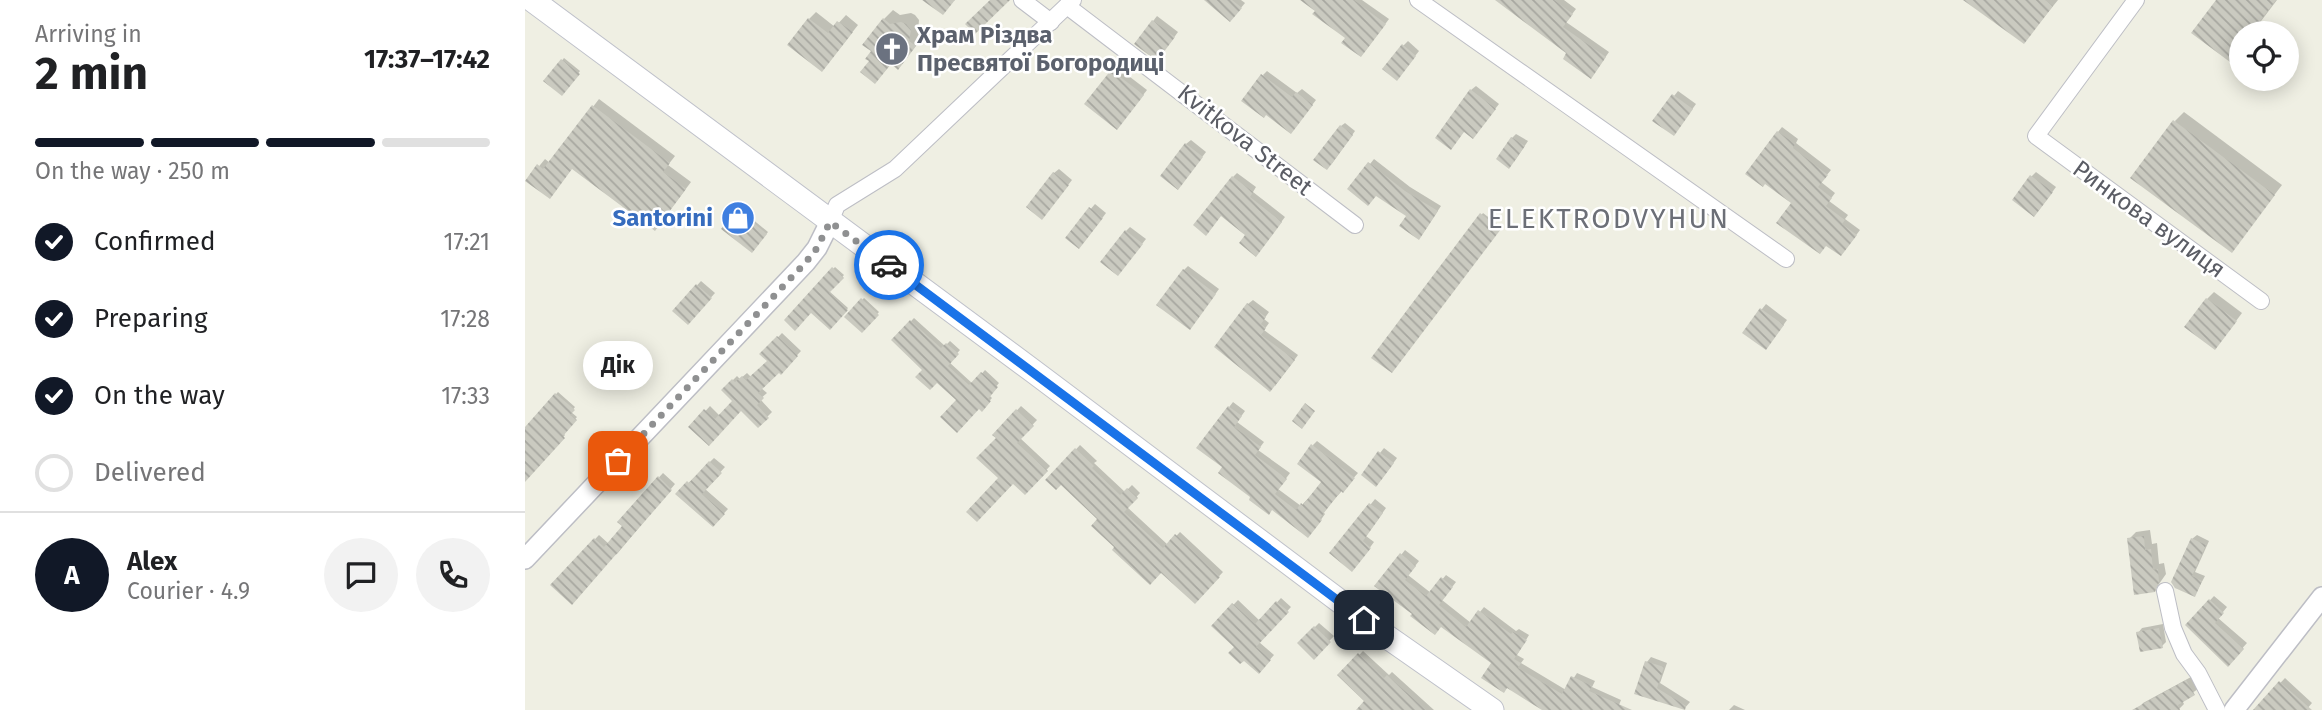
<!DOCTYPE html>
<meta charset="utf-8">
<style>
:root{--surface:#fff;--page:#f2f2f2;--text:#202124;--muted:#757577;--line:#e0e0e0;--accent:#111827}
body{margin:0;font-family:"Fira Sans",sans-serif;background:var(--page);color:var(--text);height:100vh;display:flex;flex-direction:column;font-size:26px;white-space:nowrap}
*{box-sizing:border-box;margin:0}
p{font-size:23px;color:var(--muted)}
.icon{flex:none;width:38px;height:38px;fill:none;stroke:currentColor;stroke-width:2;stroke-linecap:round;stroke-linejoin:round}
.map{position:relative;flex:1;overflow:hidden}
.sheet{display:flex;flex-direction:column;background:var(--surface);width:525px}
.sheet>*{flex:none}
.fabs{position:absolute;left:1704px;top:21px;display:grid;gap:14px}
.fabs a{display:grid;place-items:center;width:70px;height:70px;border-radius:50%;background:var(--surface);box-shadow:0 4px 18px #0003;font-size:35px}
.pin{position:absolute;display:grid;place-items:center;width:60px;height:60px;color:#fff;margin:-30px;border-radius:14px;box-shadow:0 4px 10px #0006}
.courier{position:absolute;display:grid;place-items:center;width:70px;height:70px;margin:-35px;border:5px solid #1a73e8;border-radius:50%;background:#fff;color:#222;box-shadow:0 2px 9px #0007}
.bubble{position:absolute;height:49px;border-radius:24px;background:var(--surface);box-shadow:0 4px 18px #0003;font-size:23px;font-weight:700;line-height:49px;text-align:center}
.overview em{font-style:normal;font-weight:700}
.overview div{display:flex;flex-direction:column-reverse}
.overview{display:flex;align-items:center;justify-content:space-between;height:119px;padding:0 35px}
h1{font-size:46px;font-weight:700;line-height:52px}
.bar{display:grid;grid-template-columns:repeat(4,1fr);gap:10px 7px;align-content:center;height:84px;padding:0 35px}
.bar i{height:9px;border-radius:5px;background:var(--line)}
.bar .current{background:var(--accent)}
.bar p{grid-column:span 4}
.line{display:flex;align-items:center;gap:18px;padding:0 35px;border-top:2px solid var(--line)}
.line div{flex:1}
.round{display:grid;place-items:center;flex:none;width:74px;height:74px;border-radius:37px;background:var(--page)}
ol{padding:0 35px;list-style:none}
li{display:flex;align-items:center;gap:21px;height:77px}
li p{margin-inline-start:auto}
li .icon{padding:7px;border-radius:50%;background:var(--accent);color:#fff;stroke-width:4}
li:last-child{color:var(--muted)}
li i{width:38px;height:38px;border:4px solid var(--line);border-radius:50%}
main{display:flex;flex:1;min-height:0}
.map>svg:first-child{display:block}
.shadow{fill:#0003}
.building{fill:url(#building-back-hatch)}
.lines{fill:none;stroke-linecap:round;stroke-linejoin:round}
.minor-casing{stroke:#bdbec5;stroke-width:18}
.tertiary-casing{stroke:#bdbec5;stroke-width:22}
.secondary-casing{stroke:#bfc1ca;stroke-width:25}
.minor{stroke:#fff;stroke-width:16}
.tertiary{stroke:#fff;stroke-width:19}
.secondary{stroke:#fff;stroke-width:23}
.done{stroke:#8f9091;stroke-width:7;stroke-dasharray:0 12.6}
.route{stroke:#1a73e8;stroke-width:9}
.labels{text-anchor:middle;stroke-width:5;stroke-linejoin:round;paint-order:stroke}
.worship-label{font-size:24px;font-weight:bold;fill:#5b616d;stroke:#fff;text-anchor:start}
.street-label{font-size:24px;fill:#5b5d65;stroke:#fff}
.shop-label{font-size:24px;font-weight:bold;fill:#366cbe;stroke:#fff;text-anchor:end}
.quarter-label{font-size:28px;letter-spacing:2px;fill:#6c6f77;stroke:#fff}
</style>
<main>
<section class="sheet">
<div class="overview"><div><h1>2 min</h1><p>Arriving in</p></div><em>17:37–17:42</em></div>
<div class="bar"><i class="current"></i><i class="current"></i><i class="current"></i><i></i><p>On the way · 250 m</p></div>
<ol>
<li><svg class="icon" aria-label="check" viewBox="0 0 24 24"><path d="M5 12l5 5 9-10"/></svg>Confirmed<p>17:21</p></li>
<li><svg class="icon" aria-label="check" viewBox="0 0 24 24"><path d="M5 12l5 5 9-10"/></svg>Preparing<p>17:28</p></li>
<li><svg class="icon" aria-label="check" viewBox="0 0 24 24"><path d="M5 12l5 5 9-10"/></svg>On the way<p>17:33</p></li>
<li><i></i>Delivered</li>
</ol>
<div class="line" style="height:126px"><b class="round" style="background:var(--accent);color:#fff">A</b><div><b>Alex</b><p>Courier · 4.9</p></div><a class="round"><svg class="icon" aria-label="chat" viewBox="0 0 24 24"><path d="M4 5h16v11H9l-5 4z"/></svg></a><a class="round"><svg class="icon" aria-label="phone" viewBox="0 0 24 24"><path d="M5 4h4l2 5-3 2q2 4 5 5l2-3 5 2v4C11 20 4 13 5 4z"/></svg></a></div>
</section>
<div class="map">
<svg width="1797" height="710" viewBox="0 0 1797 710">
<defs>
<pattern id="building-back-hatch" width="6" height="6" patternUnits="userSpaceOnUse" patternTransform="scale(1.75)"><rect width="6" height="6" fill="#cacac0"/><path d="M-1 5l2 2M0 0l6 6M5-1l2 2" fill="none" stroke="#a7a7a0"/></pattern>
</defs>
<rect width="100%" height="100%" fill="#efefe3"/>
<g class="shadow">
<path d="M 682,0 L 716,0 L 720,3 L 710,15 Z"/>
<path d="M 778,0 L 837,0 L 864,19 L 840,51 Z"/>
<path d="M 973,0 L 1039,0 L 1051,9 L 1041,22 L 1084,52 L 1070,72 Z"/>
<path d="M 1441,0 L 1533,0 L 1499,42 Z"/>
<path d="M 1694,0 L 1752,0 L 1727,33 L 1717,33 L 1717,47 L 1705,60 Z"/>
<path d="M 368,10 L 375,15 L 386,13 L 390,15 L 394,20 L 393,31 L 399,36 L 373,68 L 367,63 L 350,82 L 346,61 L 359,19 Z"/>
<path d="M 291,12 L 310,27 L 321,15 L 333,25 L 304,62 L 284,19 Z"/>
<path d="M 632,16 L 653,32 L 636,55 L 611,43 Z"/>
<path d="M 883,41 L 894,51 L 876,74 L 878,46 Z"/>
<path d="M 39,58 L 55,71 L 37,94 L 21,81 Z"/>
<path d="M 592,67 L 622,90 L 596,123 L 588,71 Z"/>
<path d="M 742,71 L 772,93 L 777,89 L 791,100 L 770,127 L 738,75 Z"/>
<path d="M 951,86 L 974,104 L 952,132 L 946,90 Z"/>
<path d="M 1153,91 L 1171,104 L 1153,129 L 1130,120 Z"/>
<path d="M 74,99 L 150,156 L 143,165 L 166,182 L 136,222 L 48,168 L 2,181 L 20,159 L 25,163 Z"/>
<path d="M 1659,112 L 1757,185 L 1707,250 L 1650,121 Z"/>
<path d="M 820,123 L 830,131 L 806,165 L 816,126 Z"/>
<path d="M 1257,127 L 1273,139 L 1271,143 L 1306,170 L 1296,182 L 1310,193 L 1304,201 L 1323,215 L 1320,219 L 1335,230 L 1320,250 L 1269,203 L 1253,132 Z"/>
<path d="M 991,134 L 1003,141 L 989,162 L 987,138 Z"/>
<path d="M 666,140 L 681,152 L 657,183 L 661,144 Z"/>
<path d="M 849,159 L 885,187 L 916,206 L 898,233 L 845,164 Z"/>
<path d="M 534,169 L 547,180 L 521,213 L 529,173 Z"/>
<path d="M 1511,172 L 1531,187 L 1514,210 L 1506,177 Z"/>
<path d="M 712,173 L 731,187 L 728,192 L 760,217 L 735,250 L 708,177 Z"/>
<path d="M 570,204 L 581,213 L 559,242 L 542,237 Z"/>
<path d="M 215,209 L 243,232 L 227,251 L 199,228 Z"/>
<path d="M 958,213 L 976,227 L 867,371 L 848,357 Z"/>
<path d="M 605,227 L 621,239 L 597,269 L 601,231 Z"/>
<path d="M 663,266 L 694,289 L 669,323 L 659,270 Z"/>
<path d="M 310,267 L 319,275 L 304,291 L 323,308 L 305,328 L 286,311 L 261,320 Z"/>
<path d="M 176,281 L 190,293 L 163,323 L 149,311 Z"/>
<path d="M 1689,292 L 1717,313 L 1696,341 L 1682,299 Z"/>
<path d="M 339,298 L 354,312 L 337,331 L 322,317 Z"/>
<path d="M 728,300 L 744,312 L 739,319 L 744,323 L 739,330 L 773,355 L 750,386 L 723,304 Z"/>
<path d="M 1241,304 L 1262,320 L 1245,343 L 1219,332 Z"/>
<path d="M 389,318 L 420,346 L 425,341 L 435,350 L 424,362 L 448,384 L 460,370 L 474,383 L 464,395 L 467,398 L 457,409 L 433,400 L 368,340 Z"/>
<path d="M 257,333 L 276,351 L 256,372 L 254,370 L 236,388 L 242,393 L 235,399 L 247,412 L 233,426 L 216,408 L 184,443 L 166,427 L 185,406 L 195,416 L 209,401 L 198,390 L 212,376 L 215,379 L 222,373 L 226,377 L 244,361 L 237,354 Z"/>
<path d="M 33,392 L 50,407 L 46,412 L 52,417 L 38,433 L 40,435 L 2,478 L 0,430 Z"/>
<path d="M 708,402 L 720,411 L 712,422 L 739,442 L 733,450 L 765,473 L 753,489 L 776,506 L 799,481 L 788,445 L 792,441 L 833,473 L 798,512 L 800,514 L 787,532 L 728,497 L 699,467 L 673,448 Z"/>
<path d="M 496,406 L 512,420 L 495,438 L 525,466 L 500,493 L 488,482 L 475,478 L 473,438 L 470,435 Z"/>
<path d="M 555,445 L 572,461 L 569,463 L 600,492 L 607,485 L 615,493 L 602,507 L 643,545 L 655,532 L 698,572 L 670,602 L 536,483 L 523,480 Z"/>
<path d="M 859,448 L 872,458 L 856,480 L 855,453 Z"/>
<path d="M 189,458 L 200,467 L 180,489 L 203,509 L 188,525 L 152,494 Z"/>
<path d="M 138,473 L 150,484 L 92,554 L 27,585 L 74,535 L 84,544 L 100,526 L 94,521 Z"/>
<path d="M 850,499 L 861,508 L 841,536 L 849,542 L 832,565 L 807,553 Z"/>
<path d="M 1625,530 L 1627,544 L 1632,543 L 1634,564 L 1639,563 L 1641,574 L 1629,591 L 1604,539 L 1611,532 Z"/>
<path d="M 1672,535 L 1684,541 L 1670,572 L 1680,576 L 1670,595 L 1651,586 L 1667,539 Z"/>
<path d="M 880,550 L 894,561 L 883,575 L 906,593 L 921,575 L 931,582 L 917,600 L 946,623 L 959,607 L 991,631 L 994,629 L 1004,635 L 992,655 L 999,659 L 996,663 L 1041,690 L 1052,673 L 1070,681 L 1067,687 L 1096,700 L 1092,710 L 1020,710 L 968,663 L 916,625 L 889,614 L 852,586 Z"/>
<path d="M 1689,596 L 1702,607 L 1693,618 L 1722,643 L 1703,664 L 1662,625 Z"/>
<path d="M 756,598 L 766,607 L 734,642 L 749,655 L 734,672 L 688,626 L 713,600 L 735,621 Z"/>
<path d="M 794,623 L 809,636 L 789,657 L 774,643 Z"/>
<path d="M 1638,624 L 1641,642 L 1637,646 L 1613,633 L 1617,628 Z"/>
<path d="M 838,651 L 864,675 L 867,672 L 909,710 L 833,710 L 841,701 L 815,675 Z"/>
<path d="M 1126,657 L 1142,663 L 1135,683 L 1165,702 L 1159,709 L 1111,692 L 1122,662 Z"/>
<path d="M 1666,677 L 1673,689 L 1657,700 L 1659,704 L 1654,709 L 1615,710 L 1614,708 L 1618,703 Z"/>
<path d="M 1760,678 L 1787,703 L 1781,710 L 1730,710 Z"/>
<path d="M 1209,705 L 1220,710 L 1204,710 Z"/>
</g>
<g class="building">
<path d="M 397,0 L 430,0 L 418,15 Z"/>
<path d="M 465,0 L 485,0 L 450,34 L 440,24 Z"/>
<path d="M 679,0 L 707,0 L 717,8 L 705,22 Z"/>
<path d="M 775,0 L 829,0 L 861,24 L 836,57 L 816,43 L 820,38 L 787,14 L 790,11 Z"/>
<path d="M 970,0 L 1029,0 L 1048,14 L 1038,27 L 1081,57 L 1066,79 L 1038,59 L 1041,53 Z"/>
<path d="M 1438,0 L 1520,0 L 1528,6 L 1499,44 Z"/>
<path d="M 1691,0 L 1751,0 L 1726,33 L 1717,33 L 1717,46 L 1705,62 L 1666,33 Z"/>
<path d="M 283,18 L 303,33 L 312,21 L 328,32 L 297,72 L 262,45 Z"/>
<path d="M 358,18 L 365,24 L 376,22 L 381,24 L 386,30 L 384,41 L 391,46 L 373,70 L 366,64 L 350,84 L 335,72 L 344,61 L 340,59 L 346,51 L 337,45 Z"/>
<path d="M 627,20 L 650,37 L 632,61 L 609,44 Z"/>
<path d="M 877,44 L 891,56 L 872,81 L 857,69 Z"/>
<path d="M 36,59 L 55,74 L 37,96 L 18,81 Z"/>
<path d="M 586,70 L 619,95 L 592,130 L 559,104 Z"/>
<path d="M 736,74 L 767,97 L 771,92 L 788,105 L 766,134 L 741,115 L 739,118 L 716,101 Z"/>
<path d="M 945,89 L 971,109 L 948,139 L 939,132 L 926,150 L 910,138 Z"/>
<path d="M 1147,94 L 1168,109 L 1149,136 L 1127,121 Z"/>
<path d="M 67,105 L 145,163 L 138,172 L 161,189 L 130,231 L 47,169 L 25,199 L 0,181 L 12,164 L 18,169 Z"/>
<path d="M 1648,120 L 1750,195 L 1707,253 L 1605,178 Z"/>
<path d="M 815,125 L 828,135 L 802,170 L 788,160 Z"/>
<path d="M 1252,131 L 1270,144 L 1268,148 L 1303,175 L 1293,187 L 1307,198 L 1301,206 L 1320,220 L 1317,224 L 1332,235 L 1316,256 L 1301,246 L 1295,254 L 1251,223 L 1266,203 L 1240,184 L 1238,187 L 1220,174 Z"/>
<path d="M 986,137 L 1000,146 L 984,169 L 971,159 Z"/>
<path d="M 660,143 L 678,157 L 653,190 L 635,176 Z"/>
<path d="M 843,162 L 880,191 L 913,211 L 894,240 L 874,226 L 881,216 L 851,196 L 843,206 L 822,189 Z"/>
<path d="M 528,172 L 544,185 L 517,220 L 501,207 Z"/>
<path d="M 1505,175 L 1528,192 L 1509,217 L 1487,200 Z"/>
<path d="M 707,176 L 728,192 L 725,197 L 757,222 L 731,257 L 714,243 L 720,235 L 696,216 L 681,236 L 668,225 Z"/>
<path d="M 564,207 L 578,218 L 554,249 L 540,238 Z"/>
<path d="M 212,209 L 242,234 L 227,253 L 196,229 Z"/>
<path d="M 955,213 L 976,229 L 867,373 L 846,358 Z"/>
<path d="M 600,230 L 618,244 L 593,276 L 575,262 Z"/>
<path d="M 307,267 L 319,278 L 304,293 L 323,310 L 305,330 L 286,313 L 270,331 L 259,320 Z"/>
<path d="M 658,269 L 691,294 L 665,330 L 631,305 Z"/>
<path d="M 171,284 L 187,298 L 163,325 L 147,311 Z"/>
<path d="M 336,298 L 354,315 L 337,333 L 319,317 Z"/>
<path d="M 1681,298 L 1712,321 L 1690,350 L 1659,327 Z"/>
<path d="M 722,303 L 741,317 L 736,324 L 741,328 L 736,335 L 770,360 L 745,392 L 689,347 Z"/>
<path d="M 1235,308 L 1259,325 L 1241,350 L 1217,333 Z"/>
<path d="M 385,320 L 416,348 L 421,343 L 434,354 L 423,366 L 444,385 L 456,372 L 473,387 L 463,399 L 466,401 L 457,412 L 454,409 L 432,433 L 415,417 L 431,400 L 412,383 L 405,390 L 390,377 L 397,370 L 366,340 Z"/>
<path d="M 252,336 L 273,356 L 256,375 L 254,373 L 233,393 L 239,398 L 232,405 L 244,418 L 233,428 L 216,411 L 184,446 L 163,427 L 179,409 L 190,419 L 207,401 L 196,390 L 207,379 L 210,382 L 217,376 L 221,380 L 242,361 L 234,354 Z"/>
<path d="M 30,393 L 50,410 L 45,415 L 52,420 L 38,436 L 40,438 L 0,482 L 0,427 Z"/>
<path d="M 780,403 L 790,411 L 777,429 L 767,421 Z"/>
<path d="M 703,406 L 717,416 L 709,427 L 736,447 L 730,455 L 762,479 L 750,494 L 771,510 L 776,503 L 778,505 L 796,482 L 772,464 L 786,444 L 830,478 L 818,493 L 816,491 L 795,518 L 797,520 L 783,538 L 747,510 L 744,515 L 724,500 L 725,497 L 693,473 L 697,467 L 671,448 Z"/>
<path d="M 491,409 L 509,426 L 492,443 L 523,471 L 500,495 L 488,484 L 452,522 L 441,512 L 473,478 L 451,458 L 471,438 L 467,435 Z"/>
<path d="M 550,448 L 569,466 L 567,468 L 595,495 L 602,488 L 613,498 L 599,512 L 638,548 L 650,534 L 695,577 L 670,604 L 636,573 L 625,585 L 587,550 L 589,547 L 566,526 L 572,519 L 536,485 L 531,490 L 520,480 Z"/>
<path d="M 853,451 L 869,463 L 851,487 L 836,475 Z"/>
<path d="M 184,461 L 197,473 L 177,494 L 200,514 L 188,527 L 150,494 L 162,481 L 164,483 Z"/>
<path d="M 133,476 L 147,490 L 47,605 L 25,585 L 69,538 L 79,547 L 97,526 L 92,522 Z"/>
<path d="M 844,503 L 858,513 L 838,541 L 846,548 L 827,572 L 804,553 Z"/>
<path d="M 1619,536 L 1620,550 L 1626,549 L 1628,570 L 1633,569 L 1634,582 L 1630,592 L 1609,595 L 1602,538 Z"/>
<path d="M 1666,538 L 1681,545 L 1667,576 L 1677,581 L 1670,597 L 1650,588 L 1646,582 Z"/>
<path d="M 875,553 L 891,566 L 880,580 L 901,596 L 916,577 L 928,587 L 914,605 L 941,627 L 953,610 L 986,634 L 988,632 L 1002,640 L 989,659 L 996,663 L 993,668 L 1037,694 L 1046,676 L 1067,686 L 1064,691 L 1107,710 L 1017,710 L 982,688 L 979,693 L 956,678 L 966,663 L 916,627 L 910,635 L 885,616 L 887,614 L 849,586 Z"/>
<path d="M 1684,599 L 1699,613 L 1690,623 L 1719,649 L 1703,667 L 1660,625 Z"/>
<path d="M 751,601 L 764,612 L 731,647 L 746,660 L 734,674 L 719,661 L 715,664 L 703,653 L 709,647 L 686,626 L 707,603 L 730,624 Z"/>
<path d="M 789,626 L 806,642 L 789,660 L 772,643 Z"/>
<path d="M 1634,628 L 1638,648 L 1615,652 L 1611,632 Z"/>
<path d="M 833,653 L 859,678 L 862,675 L 901,710 L 831,710 L 839,701 L 812,675 Z"/>
<path d="M 1120,661 L 1139,667 L 1132,688 L 1161,706 L 1160,710 L 1109,694 Z"/>
<path d="M 1661,680 L 1670,695 L 1653,705 L 1655,710 L 1607,710 Z"/>
<path d="M 1754,681 L 1787,710 L 1728,710 Z"/>
</g>
<g class="lines">
<g class="minor-casing">
<g id="minor">
<path d="M 497,0 L 526,22"/>
<path d="M 893,0 L 1261,259"/>
<path d="M 1611,0 L 1511,136 L 1736,301"/>
<path d="M 542,6 L 830,225"/>
<path d="M 305,222 L 312,205 L 370,169 L 548,0"/>
<path d="M 1640,591 L 1648,628 L 1659,654 L 1673,673 L 1692,710"/>
</g>
</g>
<g class="tertiary-casing">
<g id="tertiary">
<path d="M 0,559 L 281,262 L 292,248 L 305,222"/>
<path d="M 1709,710 L 1797,597"/>
</g>
</g>
<g class="secondary-casing">
<path id="secondary" d="M 7,0 L 508,371 L 861,636 L 967,710"/>
</g>
<use href="#minor" class="minor"/>
<use href="#tertiary" class="tertiary"/>
<use href="#secondary" class="secondary"/>
</g>
<g class="lines">
<path class="done" d="M 93,461 L 281,262 L 292,248 L 305,222 L 364,265"/>
<path class="route" d="M 364,265 L 839,620"/>
</g>
<defs>
<g id="church-disc" transform="scale(1.75)"><circle r="9.5" fill="#6b7280" stroke="#fff"/><path d="M-1.2-6h2.4v3.5h3.3v2.4h-3.3V6h-2.4V-.1h-3.3v-2.4h3.3Z" fill="#fff"/></g>
<g id="shop-disc" transform="scale(1.75)"><circle r="9.5" fill="#3f7fe0" stroke="#fff"/><path d="M-5-2.5h2.3a2.7 3.5 0 0 1 5.4 0H5L5.5 6h-11ZM-1.5-2.5h3a1.5 2.3 0 0 0-3 0Z" fill="#fff"/></g>
</defs>
<g fill-rule="evenodd">
<use href="#church-disc" x="367" y="49"/>
<use href="#shop-disc" x="213" y="218"/>
</g>
<g class="labels">
<g class="worship-label">
<text x="392" y="43">Храм Різдва<tspan x="392" dy="28">Пресвятої Богородиці</tspan></text>
</g>
<g class="street-label">
<text transform="translate(720 140) rotate(38)" y="8">Kvitkova Street</text>
<text transform="translate(1624 219) rotate(36)" y="8">Ринкова вулиця</text>
</g>
<g class="shop-label">
<text x="188" y="226">Santorini</text>
</g>
<g class="quarter-label">
<text x="1084" y="228">ELEKTRODVYHUN</text>
</g>
</g>
</svg>
<div class="fabs">
<a><svg class="icon" aria-label="locate" viewBox="0 0 24 24"><circle cx="12" cy="12" r="6"/><path d="M12 2v4M12 18v4M2 12h4M18 12h4"/></svg></a>
</div>
<div class="pin" style="left:93px;top:461px;background:#ea580c"><svg class="icon" aria-label="bag" viewBox="0 0 24 24"><path d="M5 8h14l-1 12H6zM9 8a3 3 0 0 1 6 0"/></svg></div>
<div class="pin" style="left:839px;top:620px;background:#1f2937"><svg class="icon" aria-label="home" viewBox="0 0 24 24"><path d="M3 11l9-7 9 7M6 9v11h12V9"/></svg></div>
<div class="courier" style="left:364px;top:265px"><svg class="icon" aria-label="car" viewBox="0 0 24 24"><path d="M5 17H2v-5l4-1 3-4h7l3 4 3 1v5h-3M9 17h6M6 11h13"/><circle cx="7" cy="17" r="2"/><circle cx="17" cy="17" r="2"/></svg></div>
<div class="bubble" style="left:58px;top:341px;width:70px">Дік</div>
</div>
</main>
